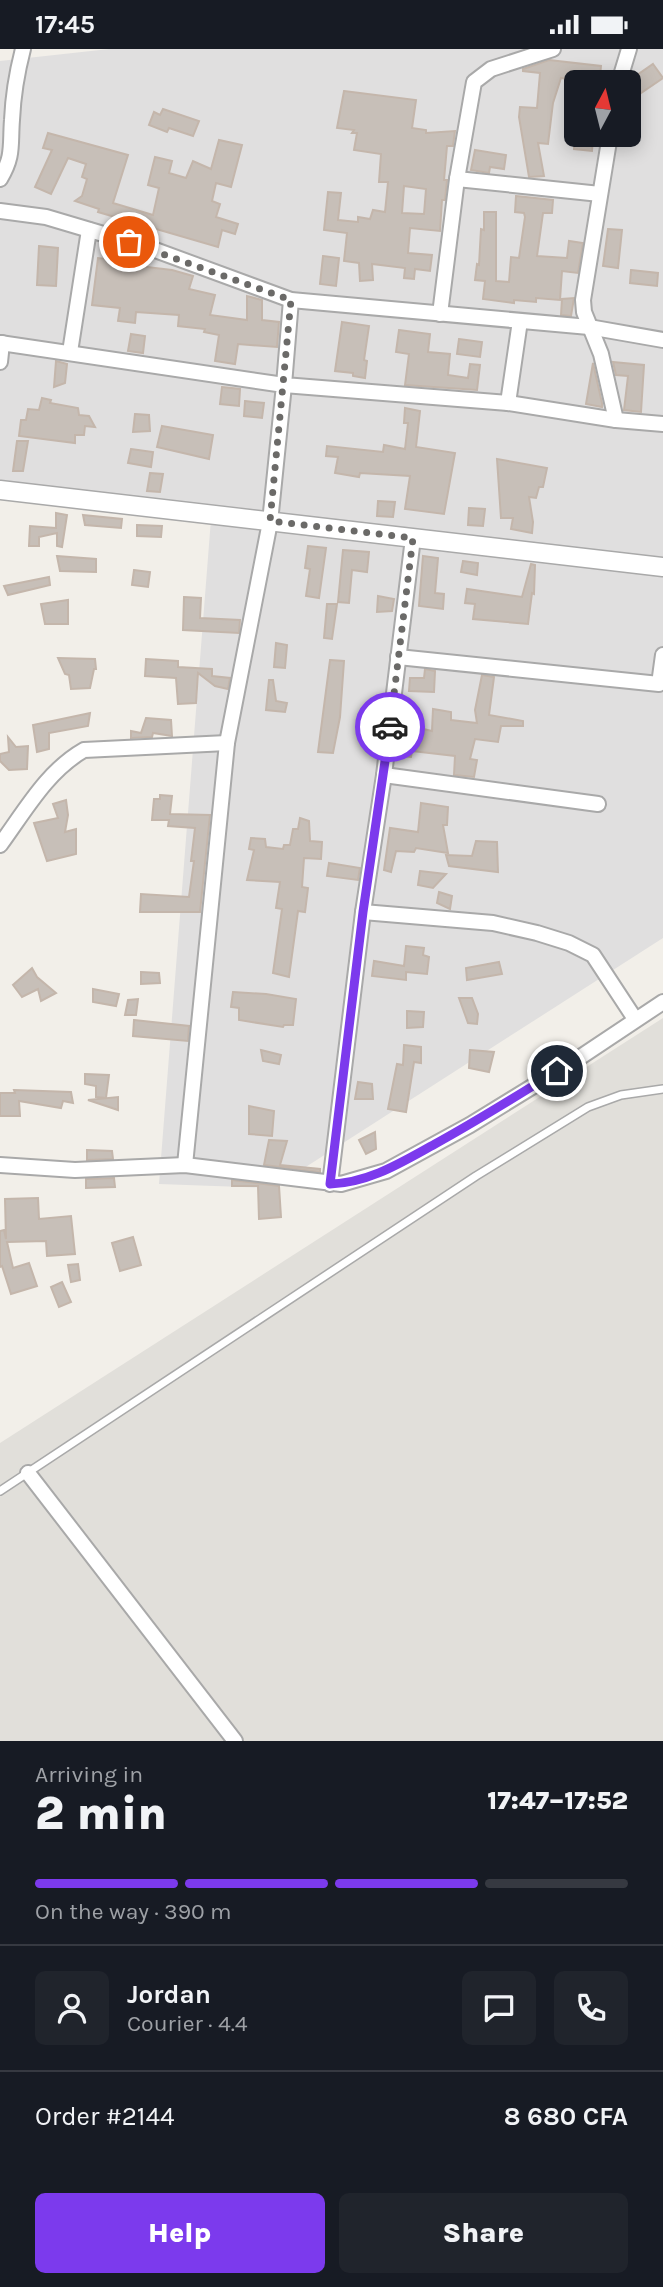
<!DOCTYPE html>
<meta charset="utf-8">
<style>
:root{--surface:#171b24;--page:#20242c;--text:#f1f3f6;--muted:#9ea1a6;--line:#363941;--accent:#7c3aed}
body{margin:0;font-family:Karla,sans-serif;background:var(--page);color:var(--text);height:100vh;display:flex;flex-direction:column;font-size:26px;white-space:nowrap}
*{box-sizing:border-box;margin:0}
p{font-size:23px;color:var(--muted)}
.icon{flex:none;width:38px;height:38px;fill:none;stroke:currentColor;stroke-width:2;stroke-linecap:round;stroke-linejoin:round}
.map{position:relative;height:1692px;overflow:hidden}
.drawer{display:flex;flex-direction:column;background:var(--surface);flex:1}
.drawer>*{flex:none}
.needle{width:46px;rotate:7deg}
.fabs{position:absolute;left:564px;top:21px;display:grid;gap:14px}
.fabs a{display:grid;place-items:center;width:77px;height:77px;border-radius:10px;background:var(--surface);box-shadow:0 4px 18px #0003;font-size:35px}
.pin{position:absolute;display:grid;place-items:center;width:60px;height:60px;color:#fff;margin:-30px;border:4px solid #fff;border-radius:50%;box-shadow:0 2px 7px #0007}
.courier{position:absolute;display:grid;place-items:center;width:70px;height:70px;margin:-35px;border:5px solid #7c3aed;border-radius:50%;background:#fff;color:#222;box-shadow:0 2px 9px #0007}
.headline em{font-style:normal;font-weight:800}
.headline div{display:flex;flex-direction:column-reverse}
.headline{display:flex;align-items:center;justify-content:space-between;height:119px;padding:0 35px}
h1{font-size:46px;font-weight:800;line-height:52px}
.bar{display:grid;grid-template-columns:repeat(4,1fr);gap:10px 7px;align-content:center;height:84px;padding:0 35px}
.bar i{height:9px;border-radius:5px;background:var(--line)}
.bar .on{background:var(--accent)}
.bar p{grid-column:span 4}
.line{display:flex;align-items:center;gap:18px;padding:0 35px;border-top:2px solid var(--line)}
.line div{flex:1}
.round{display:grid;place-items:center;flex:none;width:74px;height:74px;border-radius:10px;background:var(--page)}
.action{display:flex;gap:14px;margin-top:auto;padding:14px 35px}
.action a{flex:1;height:80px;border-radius:10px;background:var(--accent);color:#fff;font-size:28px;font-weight:800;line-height:80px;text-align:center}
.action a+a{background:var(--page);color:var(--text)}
.status{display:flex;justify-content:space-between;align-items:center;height:49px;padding:0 35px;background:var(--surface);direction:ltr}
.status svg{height:19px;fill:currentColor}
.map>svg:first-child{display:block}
.residential{fill:#e0dfdf;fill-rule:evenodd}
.airport{fill:#e1dfda}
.building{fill:#c7bfb8;stroke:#c4b6ab;stroke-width:2;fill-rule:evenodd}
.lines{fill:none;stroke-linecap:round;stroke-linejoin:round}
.service-casing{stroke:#a9a9a9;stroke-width:10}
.minor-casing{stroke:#a9a9a9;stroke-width:18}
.tertiary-casing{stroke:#a9a9a9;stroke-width:21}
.service{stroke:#fff;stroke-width:7}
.minor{stroke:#fff;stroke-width:14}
.tertiary{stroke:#fff;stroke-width:18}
.done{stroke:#6b6a68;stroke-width:7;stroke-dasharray:0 12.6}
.route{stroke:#7c3aed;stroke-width:9}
</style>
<div class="status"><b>17:45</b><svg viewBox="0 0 49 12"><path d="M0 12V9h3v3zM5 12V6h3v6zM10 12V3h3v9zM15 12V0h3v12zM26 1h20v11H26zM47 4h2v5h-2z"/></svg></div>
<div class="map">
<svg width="663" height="1692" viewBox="0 0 663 1692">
<rect width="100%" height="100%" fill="#f2efe9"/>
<path class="residential" d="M 109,0 L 663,0 L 663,889 L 273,1139 L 159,1135 L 211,470 L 0,447 L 0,12 ZM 576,33 L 628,33 L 628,86 L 576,86 Z"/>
<path class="airport" d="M 663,969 L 663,1692 L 0,1692 L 0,1394 Z"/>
<g class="building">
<path d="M 549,11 L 601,17 L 600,28 L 586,30 L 584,33 L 561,29 L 553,54 L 548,95 L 538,94 L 544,127 L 529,128 L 519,68 L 520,58 L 537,59 L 540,24 L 523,22 L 523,20 Z"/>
<path d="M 653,15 L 663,29 L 638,46 L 629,33 L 630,31 Z"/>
<path d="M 344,42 L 416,51 L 412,79 L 426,81 L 426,84 L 455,82 L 453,97 L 447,97 L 444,131 L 447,131 L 445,151 L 442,151 L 440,182 L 410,179 L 408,204 L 432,206 L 430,222 L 415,220 L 414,230 L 404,229 L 405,219 L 372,215 L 373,231 L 360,232 L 359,214 L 344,212 L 347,184 L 324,181 L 328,143 L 341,144 L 338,171 L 358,173 L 358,168 L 370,170 L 373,161 L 385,163 L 388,133 L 379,133 L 381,105 L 354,101 L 357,84 L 352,84 L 354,81 L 337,79 ZM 404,137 L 426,140 L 424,165 L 402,164 Z"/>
<path d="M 163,60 L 199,72 L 193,87 L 169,79 L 167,83 L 149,76 L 154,63 L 160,66 Z"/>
<path d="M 48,84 L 128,106 L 113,154 L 153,166 L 159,139 L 148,136 L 155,108 L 172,112 L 169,124 L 186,129 L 193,112 L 211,120 L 219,91 L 242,96 L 231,138 L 216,134 L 212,152 L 220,155 L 216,168 L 238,175 L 235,185 L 222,181 L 218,198 L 98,163 L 99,160 L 75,152 L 82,147 L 87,130 L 82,128 L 86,115 L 68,109 L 51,145 L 35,138 L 52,101 L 43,99 Z"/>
<path d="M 575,88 L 593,89 L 592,102 L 574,100 Z"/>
<path d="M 475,101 L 506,106 L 504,120 L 490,118 L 489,124 L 471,121 Z"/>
<path d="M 516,147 L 553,151 L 552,164 L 543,164 L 537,207 L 567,209 L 569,192 L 583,194 L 578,224 L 562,222 L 560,251 L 536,249 L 536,253 L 514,251 L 514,254 L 483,250 L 485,232 L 475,231 L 477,215 L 479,216 L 481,180 L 484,181 L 484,163 L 496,163 L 496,232 L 509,233 L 511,208 L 519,209 L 525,168 L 524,164 L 515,163 Z"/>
<path d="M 608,180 L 622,181 L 618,219 L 603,217 Z"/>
<path d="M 39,197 L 58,199 L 56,237 L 37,236 Z"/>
<path d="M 124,201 L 138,206 L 130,216 L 172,221 L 193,227 L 189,240 L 215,246 L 210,266 L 247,271 L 247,247 L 262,251 L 262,271 L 279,273 L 277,298 L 238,295 L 235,315 L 215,312 L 219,286 L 204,283 L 205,280 L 178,277 L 179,266 L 136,263 L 135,274 L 118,272 L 120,259 L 92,256 L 98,209 L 124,212 Z"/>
<path d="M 323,207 L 339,209 L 336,237 L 320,235 Z"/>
<path d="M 631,221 L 658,224 L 657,237 L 630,234 Z"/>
<path d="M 574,249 L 571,267 L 561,266 L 562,250 Z"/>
<path d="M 342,273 L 369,277 L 364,311 L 367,312 L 365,329 L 353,327 L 353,324 L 335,322 Z"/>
<path d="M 399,281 L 430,285 L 428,303 L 450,305 L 448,326 L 468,329 L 470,315 L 480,316 L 477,341 L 405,336 L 409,305 L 396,303 Z"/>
<path d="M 131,285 L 145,287 L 143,304 L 128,302 Z"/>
<path d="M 459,290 L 482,293 L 480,308 L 457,305 Z"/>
<path d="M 56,312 L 67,315 L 65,334 L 54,338 Z"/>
<path d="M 613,313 L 644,316 L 641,363 L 624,361 L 628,327 L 616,326 Z"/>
<path d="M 593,314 L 602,354 L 602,358 L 586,355 Z"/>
<path d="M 222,338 L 240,340 L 239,357 L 220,355 Z"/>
<path d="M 42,349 L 51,351 L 50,354 L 78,359 L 79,366 L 89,367 L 95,378 L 85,377 L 84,386 L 75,386 L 75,394 L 19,387 L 21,371 L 26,371 L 28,360 L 39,361 Z"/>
<path d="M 245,352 L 264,354 L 262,369 L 244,367 Z"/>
<path d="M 405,359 L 420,362 L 416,398 L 455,404 L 444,465 L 405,460 L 410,427 L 360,424 L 359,428 L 335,424 L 338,408 L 326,407 L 327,397 L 383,403 L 384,396 L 405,400 L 408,374 L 404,374 Z"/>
<path d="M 135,365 L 149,366 L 150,382 L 133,383 Z"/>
<path d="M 162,377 L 213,386 L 209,410 L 157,398 Z"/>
<path d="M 17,392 L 28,392 L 23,422 L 13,422 Z"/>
<path d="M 131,400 L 153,403 L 151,418 L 128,414 Z"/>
<path d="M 497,410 L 547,419 L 543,438 L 539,438 L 536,449 L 529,448 L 533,473 L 532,484 L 511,480 L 513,469 L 501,469 Z"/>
<path d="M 150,424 L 163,425 L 160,443 L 147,442 Z"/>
<path d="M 378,452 L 395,453 L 393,468 L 377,467 Z"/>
<path d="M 469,459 L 485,460 L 483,477 L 468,476 Z"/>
<path d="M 56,464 L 67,466 L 62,498 L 57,497 L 57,484 L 39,488 L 39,497 L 29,497 L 30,477 L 56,479 Z"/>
<path d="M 83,466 L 122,470 L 121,479 L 85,476 Z"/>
<path d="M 137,476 L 162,477 L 161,488 L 137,487 Z"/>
<path d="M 308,497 L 326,499 L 319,549 L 306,547 L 310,520 L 305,519 Z"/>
<path d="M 343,501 L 369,503 L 367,523 L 352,521 L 349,554 L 338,553 Z"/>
<path d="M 57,507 L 96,510 L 96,523 L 60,522 Z"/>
<path d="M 423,507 L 438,509 L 435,544 L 444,545 L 443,560 L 419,557 Z"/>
<path d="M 463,512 L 478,514 L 477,526 L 461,523 Z"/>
<path d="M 531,515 L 535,516 L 534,545 L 532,544 L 528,575 L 473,570 L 475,555 L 465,554 L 467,540 L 522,548 Z"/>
<path d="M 134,521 L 150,523 L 148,538 L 132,536 Z"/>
<path d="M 49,528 L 50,536 L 8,546 L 4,537 Z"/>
<path d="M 378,547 L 394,550 L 392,562 L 377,563 Z"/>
<path d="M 184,548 L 201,549 L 200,569 L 240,571 L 239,584 L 183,581 Z"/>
<path d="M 68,551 L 68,575 L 45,575 L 41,555 Z"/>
<path d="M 327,555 L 337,555 L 332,590 L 324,589 Z"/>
<path d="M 276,594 L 287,596 L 285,619 L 274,618 Z"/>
<path d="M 58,609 L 95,610 L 96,620 L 94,620 L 90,639 L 71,640 L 69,626 L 65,625 Z"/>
<path d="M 146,610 L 178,612 L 178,618 L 212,620 L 212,627 L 230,629 L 228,640 L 215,637 L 198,624 L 196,654 L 178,655 L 176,629 L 145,627 Z"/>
<path d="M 330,611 L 344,612 L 340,668 L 333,704 L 318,703 Z"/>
<path d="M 425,620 L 435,622 L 434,643 L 409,642 L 410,629 L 424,629 Z"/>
<path d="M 482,626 L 494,628 L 489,666 L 523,672 L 523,677 L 501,677 L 498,693 L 475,690 L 470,710 L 477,711 L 474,728 L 454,726 L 455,707 L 412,702 L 411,708 L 401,707 L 406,676 L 432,682 L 433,660 L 451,663 L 451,671 L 477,674 L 475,661 Z"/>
<path d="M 269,631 L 273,631 L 276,652 L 287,654 L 285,663 L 266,661 Z"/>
<path d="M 90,664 L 88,677 L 49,684 L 49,700 L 37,703 L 33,676 Z"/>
<path d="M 146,669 L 171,671 L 172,687 L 153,684 L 152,688 L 131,689 L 131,682 L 141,684 Z"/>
<path d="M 8,688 L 16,698 L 28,697 L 27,720 L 9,721 L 0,712 L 0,705 L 9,703 Z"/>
<path d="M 160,746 L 172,747 L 170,765 L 210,766 L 200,863 L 140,863 L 141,845 L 189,848 L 194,812 L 191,812 L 195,779 L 168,777 L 169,771 L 152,771 L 154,750 L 160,750 Z"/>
<path d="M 66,751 L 68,766 L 65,783 L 76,780 L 76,805 L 47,812 L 34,774 L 58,769 L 53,755 Z"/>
<path d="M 421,754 L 448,758 L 447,776 L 443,776 L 448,804 L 416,799 L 414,803 L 396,802 L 391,823 L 384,821 L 390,779 L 418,783 Z"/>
<path d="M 300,769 L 309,772 L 310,792 L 322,793 L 321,810 L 304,809 L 302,838 L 308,839 L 305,863 L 298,862 L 289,928 L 273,924 L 282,860 L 276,859 L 280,833 L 247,831 L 254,801 L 249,800 L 251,789 L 265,790 L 266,798 L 283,800 L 284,796 L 290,796 L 293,780 L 298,780 Z"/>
<path d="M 476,792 L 497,793 L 498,823 L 449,817 L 446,806 L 472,807 Z"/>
<path d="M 329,814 L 360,819 L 358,831 L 327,827 Z"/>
<path d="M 420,822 L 446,825 L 433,839 L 418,836 Z"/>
<path d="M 439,843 L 452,847 L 450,860 L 437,854 Z"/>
<path d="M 406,897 L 424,899 L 423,906 L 429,908 L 427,925 L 406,923 L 406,931 L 372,927 L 374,912 L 404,917 Z"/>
<path d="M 499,913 L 502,925 L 467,931 L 466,919 Z"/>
<path d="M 32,919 L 37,928 L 56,944 L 41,952 L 38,940 L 22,948 L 13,936 Z"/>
<path d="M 141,923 L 159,924 L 160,934 L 141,935 Z"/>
<path d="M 93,940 L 119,945 L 116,957 L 93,953 Z"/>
<path d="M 233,943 L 266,945 L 296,950 L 293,976 L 284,976 L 283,978 L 239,971 L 239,959 L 231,958 Z"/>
<path d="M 459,949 L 472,949 L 478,965 L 477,975 L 468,974 Z"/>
<path d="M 138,950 L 136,966 L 125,966 L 128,951 Z"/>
<path d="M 407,962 L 424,963 L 423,978 L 407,979 Z"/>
<path d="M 134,971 L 189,977 L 188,992 L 133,987 Z"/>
<path d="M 404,996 L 421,998 L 421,1014 L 414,1013 L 406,1063 L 388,1060 L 397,1015 L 403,1016 Z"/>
<path d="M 261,1001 L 281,1006 L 279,1015 L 263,1012 Z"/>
<path d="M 470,1001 L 494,1003 L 489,1023 L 469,1019 Z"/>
<path d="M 85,1025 L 109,1026 L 106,1049 L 96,1048 L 96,1037 L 85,1035 Z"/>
<path d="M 358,1033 L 372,1035 L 373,1050 L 355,1050 Z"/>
<path d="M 14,1041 L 71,1043 L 73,1054 L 63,1052 L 61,1059 L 19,1052 L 20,1067 L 0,1067 L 0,1044 L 15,1044 Z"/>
<path d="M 118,1048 L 118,1061 L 88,1051 Z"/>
<path d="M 249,1057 L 274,1062 L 272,1087 L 249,1085 Z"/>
<path d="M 375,1083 L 376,1100 L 366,1105 L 359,1091 Z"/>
<path d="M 269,1091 L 287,1092 L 280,1116 L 320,1120 L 320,1123 L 264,1116 Z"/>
<path d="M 87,1101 L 112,1102 L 113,1110 L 87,1111 Z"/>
<path d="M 114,1129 L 115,1138 L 86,1139 L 86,1130 Z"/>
<path d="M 232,1131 L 279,1137 L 281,1168 L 259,1170 L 258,1137 L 232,1137 Z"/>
<path d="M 38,1149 L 39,1170 L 71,1167 L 75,1205 L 47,1207 L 46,1192 L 7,1193 L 13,1219 L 29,1214 L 37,1237 L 11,1245 L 2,1217 L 0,1218 L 0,1182 L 4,1181 L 6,1190 L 5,1150 Z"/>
<path d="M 133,1188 L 141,1216 L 120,1222 L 112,1194 Z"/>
<path d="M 78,1215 L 80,1231 L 71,1233 L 68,1216 Z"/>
<path d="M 62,1233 L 71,1253 L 59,1258 L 51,1238 Z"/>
</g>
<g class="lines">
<g class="service-casing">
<path id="service" d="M 0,1442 L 476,1127 L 588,1058 L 621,1046 L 663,1040"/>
</g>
<g class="minor-casing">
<g id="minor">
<path d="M 619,33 L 629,0"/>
<path d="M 610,86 L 583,251 L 584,263 L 601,305 L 616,371"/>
<path d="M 0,130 C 14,107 10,96 12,71 C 13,48 17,23 23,0"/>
<path d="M 457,130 L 474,33 L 491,20 L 553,0"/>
<path d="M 0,162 L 46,168 L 147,198 L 291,251 L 589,278 L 663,291"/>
<path d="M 291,251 L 284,336 L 508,354 L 616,371 L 663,375"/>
<path d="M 440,265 L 457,130 L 600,145"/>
<path d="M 0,294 L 284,336 L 270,473 L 227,694 L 185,1116"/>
<path d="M 70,303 L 89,181"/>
<path d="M 0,313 L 2,294"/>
<path d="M 508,354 L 520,272"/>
<path d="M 398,608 L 659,635 L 663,606"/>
<path d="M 384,726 L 598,755"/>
<path d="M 0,796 C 25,762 47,722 84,701 L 227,694"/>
<path d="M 363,863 L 493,874 L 537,884 L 569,894 L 593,906 L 635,970"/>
<path d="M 0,1116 L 75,1121 L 185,1116 L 341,1135 L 386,1122 L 470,1076 L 579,1009 L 663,953"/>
<path d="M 330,1135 L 363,863 L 384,726 L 413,489"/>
<path d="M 28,1424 L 235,1692"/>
</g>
</g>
<g class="tertiary-casing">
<path id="tertiary" d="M 0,441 L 663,518"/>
</g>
<use href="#service" class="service"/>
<use href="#minor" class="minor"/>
<use href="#tertiary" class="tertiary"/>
</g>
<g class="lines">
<path class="done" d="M 129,193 L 291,251 L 270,472 L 413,489 L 390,678"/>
<path class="route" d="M 390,678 L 363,863 L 330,1135 C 369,1134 402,1113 435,1095 C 477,1072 517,1047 557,1022"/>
</g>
</svg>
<div class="fabs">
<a><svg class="needle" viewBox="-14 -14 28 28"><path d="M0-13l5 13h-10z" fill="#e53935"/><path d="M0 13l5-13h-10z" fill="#9ea1a6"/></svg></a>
</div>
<div class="pin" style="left:129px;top:193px;background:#ea580c"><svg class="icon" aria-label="bag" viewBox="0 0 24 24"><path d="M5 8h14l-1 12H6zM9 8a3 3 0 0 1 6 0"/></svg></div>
<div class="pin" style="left:557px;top:1022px;background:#1f2937"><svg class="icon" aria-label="home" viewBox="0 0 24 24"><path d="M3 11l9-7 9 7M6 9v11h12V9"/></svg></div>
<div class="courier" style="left:390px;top:678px"><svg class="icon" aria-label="car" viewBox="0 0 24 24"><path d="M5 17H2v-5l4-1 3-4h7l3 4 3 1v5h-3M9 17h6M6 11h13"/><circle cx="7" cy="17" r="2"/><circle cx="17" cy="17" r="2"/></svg></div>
</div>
<section class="drawer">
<div class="headline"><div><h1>2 min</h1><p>Arriving in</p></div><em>17:47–17:52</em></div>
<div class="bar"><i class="on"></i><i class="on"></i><i class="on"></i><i></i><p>On the way · 390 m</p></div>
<div class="line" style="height:126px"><a class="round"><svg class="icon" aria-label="person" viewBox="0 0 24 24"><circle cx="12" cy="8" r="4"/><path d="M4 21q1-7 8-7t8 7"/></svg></a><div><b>Jordan</b><p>Courier · 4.4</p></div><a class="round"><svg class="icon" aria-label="chat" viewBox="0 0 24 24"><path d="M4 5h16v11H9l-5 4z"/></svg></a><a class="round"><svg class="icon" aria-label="phone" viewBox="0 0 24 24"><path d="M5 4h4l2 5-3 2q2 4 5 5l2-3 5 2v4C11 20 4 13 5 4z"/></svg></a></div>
<div class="line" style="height:91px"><div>Order #2144</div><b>8 680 CFA</b></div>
<div class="action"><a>Help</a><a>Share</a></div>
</section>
